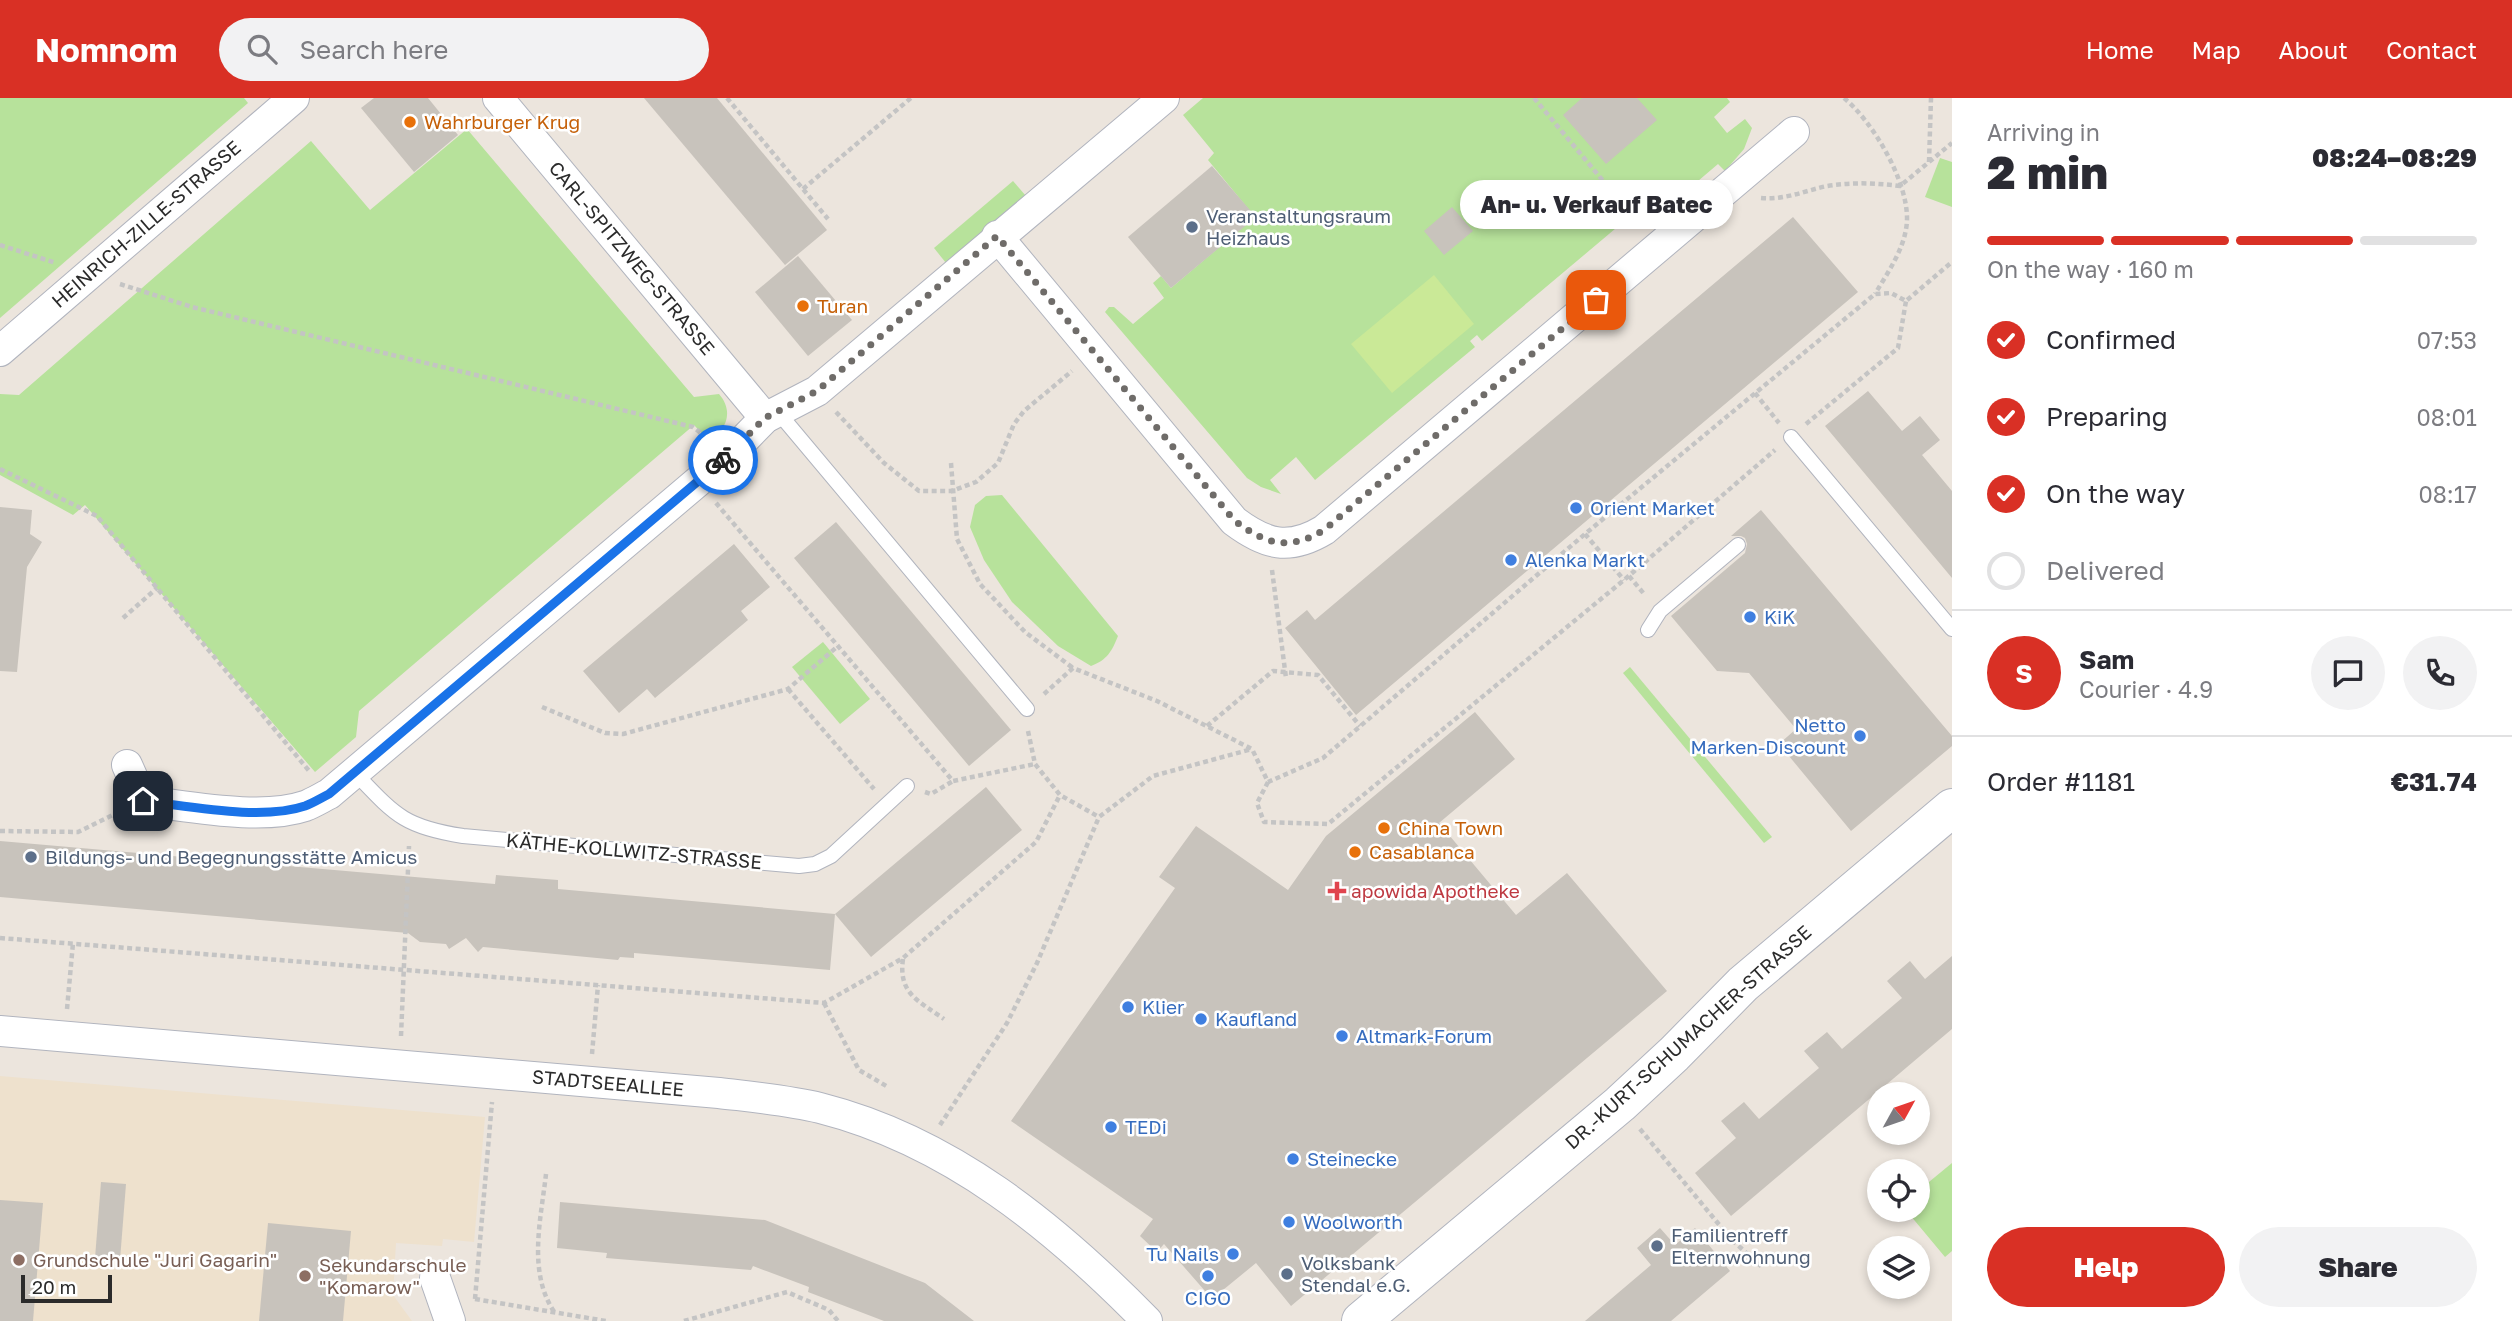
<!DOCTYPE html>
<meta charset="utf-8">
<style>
:root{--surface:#fff;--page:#f2f2f3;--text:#2b2b33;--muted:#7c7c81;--line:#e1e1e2;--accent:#d93025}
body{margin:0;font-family:"Golos Text",sans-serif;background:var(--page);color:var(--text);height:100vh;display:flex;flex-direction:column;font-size:26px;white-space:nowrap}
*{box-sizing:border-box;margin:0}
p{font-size:23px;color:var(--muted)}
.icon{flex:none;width:38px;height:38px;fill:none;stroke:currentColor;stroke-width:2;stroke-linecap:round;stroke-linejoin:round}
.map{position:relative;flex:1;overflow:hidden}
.panel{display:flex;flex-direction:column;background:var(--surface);width:560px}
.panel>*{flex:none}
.needle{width:46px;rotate:50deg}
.tools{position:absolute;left:1867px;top:984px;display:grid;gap:14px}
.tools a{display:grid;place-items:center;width:63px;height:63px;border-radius:50%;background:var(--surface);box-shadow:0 4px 10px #0003;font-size:35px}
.scale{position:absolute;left:21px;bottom:18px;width:91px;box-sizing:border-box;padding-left:7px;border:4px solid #2b2b2b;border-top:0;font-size:19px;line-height:24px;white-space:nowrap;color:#2b2b2b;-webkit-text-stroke:5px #fff;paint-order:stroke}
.pin{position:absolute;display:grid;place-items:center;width:60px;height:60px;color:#fff;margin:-30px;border-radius:14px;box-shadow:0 4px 10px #0006}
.courier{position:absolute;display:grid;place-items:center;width:70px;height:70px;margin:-35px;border:5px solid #1a73e8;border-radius:50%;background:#fff;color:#222;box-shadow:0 2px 9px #0007}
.bubble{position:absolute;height:49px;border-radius:24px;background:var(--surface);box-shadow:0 4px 10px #0003;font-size:23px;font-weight:800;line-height:49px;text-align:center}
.overview em{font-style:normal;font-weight:800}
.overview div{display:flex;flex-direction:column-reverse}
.overview{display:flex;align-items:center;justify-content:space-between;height:119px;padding:0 35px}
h1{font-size:46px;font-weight:800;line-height:52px}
.bar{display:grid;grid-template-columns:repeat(4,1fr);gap:10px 7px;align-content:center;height:84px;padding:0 35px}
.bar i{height:9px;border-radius:5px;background:var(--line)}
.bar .on{background:var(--accent)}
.bar p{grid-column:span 4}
.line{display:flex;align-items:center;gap:18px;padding:0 35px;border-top:2px solid var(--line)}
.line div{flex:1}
.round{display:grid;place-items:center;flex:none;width:74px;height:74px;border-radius:37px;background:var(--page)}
ol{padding:0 35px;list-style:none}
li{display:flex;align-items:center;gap:21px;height:77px}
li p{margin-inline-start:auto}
li .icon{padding:7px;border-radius:50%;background:var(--accent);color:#fff;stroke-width:4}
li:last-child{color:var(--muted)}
li i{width:38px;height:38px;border:4px solid var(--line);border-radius:50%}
.button{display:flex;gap:14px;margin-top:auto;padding:14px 35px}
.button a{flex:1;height:80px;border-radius:42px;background:var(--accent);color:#fff;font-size:28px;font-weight:800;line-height:80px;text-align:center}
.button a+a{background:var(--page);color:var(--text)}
header{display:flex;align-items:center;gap:42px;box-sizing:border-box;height:98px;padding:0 35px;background:var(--accent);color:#fff}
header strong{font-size:33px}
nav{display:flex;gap:38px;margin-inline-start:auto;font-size:24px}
.search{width:490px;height:63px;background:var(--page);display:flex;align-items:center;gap:18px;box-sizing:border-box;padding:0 24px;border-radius:38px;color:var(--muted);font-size:26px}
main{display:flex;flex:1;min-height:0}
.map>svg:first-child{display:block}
.education{fill:#eee1cd}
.green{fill:#b7e29b}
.pitch{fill:#cae997}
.building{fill:#c8c3bc}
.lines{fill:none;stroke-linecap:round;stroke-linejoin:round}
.lane-casing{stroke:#b1b4be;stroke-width:16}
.street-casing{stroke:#b1b4be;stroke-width:32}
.secondary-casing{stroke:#b1b4be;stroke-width:40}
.path{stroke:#c4c4c4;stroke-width:4.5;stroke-dasharray:5 3.5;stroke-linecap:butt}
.lane{stroke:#fff;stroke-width:14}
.street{stroke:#fff;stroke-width:30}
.secondary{stroke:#fff;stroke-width:38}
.done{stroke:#6f6c69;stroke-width:7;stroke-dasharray:0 12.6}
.route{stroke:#1a73e8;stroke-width:9}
.food-dot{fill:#e8710a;stroke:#fff;stroke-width:2.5}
.service-dot{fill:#5c6f8a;stroke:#fff;stroke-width:2.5}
.shop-dot{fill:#3f7fe0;stroke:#fff;stroke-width:2.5}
.health-dot{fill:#e0444e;stroke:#fff;stroke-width:2.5}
.education-dot{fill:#8d6e63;stroke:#fff;stroke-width:2.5}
.labels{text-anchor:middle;stroke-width:5;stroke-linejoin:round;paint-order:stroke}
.food-label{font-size:19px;fill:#c56008;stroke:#fff;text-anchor:start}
.service-label{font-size:19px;fill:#4e5e75;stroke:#fff;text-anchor:start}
.street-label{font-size:19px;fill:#2b2b2b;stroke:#fff}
.shop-label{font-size:19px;fill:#366cbe;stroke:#fff;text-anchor:start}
.health-label{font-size:19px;fill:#be3a42;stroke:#fff;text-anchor:start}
.education-label{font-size:19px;fill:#785e54;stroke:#fff;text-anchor:start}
</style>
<header>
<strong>Nomnom</strong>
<div class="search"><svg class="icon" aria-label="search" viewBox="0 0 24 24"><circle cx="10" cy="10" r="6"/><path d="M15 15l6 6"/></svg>Search here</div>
<nav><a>Home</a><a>Map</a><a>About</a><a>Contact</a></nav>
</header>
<main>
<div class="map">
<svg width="1952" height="1223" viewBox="0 0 1952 1223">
<rect width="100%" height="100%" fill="#ece5dd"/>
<path class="education" d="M 0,978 L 485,1019 L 474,1144 L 443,1141 L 442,1148 L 396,1145 L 393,1197 L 412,1223 L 0,1223 Z"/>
<g class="green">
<path d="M 0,0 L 244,0 L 248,5 L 0,220 Z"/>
<path d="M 1203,0 L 1727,0 L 1730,4 L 1714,19 L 1727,35 L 1745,21 L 1752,30 L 1744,51 L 1725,73 L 1718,66 L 1671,106 L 1660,93 L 1482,243 L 1477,237 L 1470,243 L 1475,249 L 1315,382 L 1296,359 L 1270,382 L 1281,396 L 1261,389 L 1247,380 L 1105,214 L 1109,209 L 1114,209 L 1133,226 L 1164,200 L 1153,185 L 1161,178 L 1171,190 L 1255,119 L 1208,62 L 1214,55 L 1183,17 Z"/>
<path d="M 467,31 L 694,299 L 719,296 C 734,313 727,333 708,342 L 694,327 L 359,613 L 356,639 L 315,674 L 85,407 L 73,417 L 0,377 L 0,296 L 19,297 L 311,43 L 370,112 Z"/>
<path d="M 1940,60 L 1952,64 L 1952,109 L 1925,99 Z"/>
<path d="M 1013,83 L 1026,98 L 946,165 L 934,150 Z"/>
<path d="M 1002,397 L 1118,538 C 1112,553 1107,562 1091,568 L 1058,548 L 1012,504 L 984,462 L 970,429 L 975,407 L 986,398 Z"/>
<path d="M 823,544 L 870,601 L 840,626 L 792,569 Z"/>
<path d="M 1630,569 L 1772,739 L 1764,745 L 1623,575 Z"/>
<path d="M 1952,1065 L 1952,1153 L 1945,1159 L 1905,1111 L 1918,1111 L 1918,1093 Z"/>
</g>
<path class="pitch" d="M 1434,177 L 1474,226 L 1392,295 L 1351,246 Z"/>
<g class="building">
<path d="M 374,0 L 428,0 L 458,37 L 414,74 L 361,10 Z"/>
<path d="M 644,0 L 717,0 L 827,132 L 785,167 Z"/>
<path d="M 1582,0 L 1637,0 L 1657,22 L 1606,66 L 1563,17 Z"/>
<path d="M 1212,68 L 1256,119 L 1171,190 L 1128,139 Z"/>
<path d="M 1452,109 L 1473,133 L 1444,157 L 1424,133 Z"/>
<path d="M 1793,119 L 1858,194 L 1356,617 L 1285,530 L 1307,512 L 1315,522 Z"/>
<path d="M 798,158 L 852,222 L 808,258 L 755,194 Z"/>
<path d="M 1868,293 L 1902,333 L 1920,318 L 1940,342 L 1922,357 L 1952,393 L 1952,480 L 1825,328 Z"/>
<path d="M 0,409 L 32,412 L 30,436 L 42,444 L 27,469 L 17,574 L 0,573 Z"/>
<path d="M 1761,412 L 1952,638 L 1952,648 L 1851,733 L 1779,646 L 1796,631 L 1749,575 L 1717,573 L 1671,518 L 1745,455 L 1747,446 L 1745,440 L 1741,438 L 1731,438 Z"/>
<path d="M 836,424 L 1011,632 L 969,668 L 794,460 Z"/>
<path d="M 734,446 L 770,489 L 741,513 L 748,522 L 655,600 L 647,591 L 619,615 L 583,573 Z"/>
<path d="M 1475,614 L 1515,661 L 1439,725 L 1516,817 L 1567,775 L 1667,893 L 1291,1208 L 1256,1165 L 1212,1201 L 1164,1146 L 1157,1154 L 1140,1138 L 1153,1121 L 1011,1023 L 1175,790 L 1159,779 L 1196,728 L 1288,792 L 1326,738 Z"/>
<path d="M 986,689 L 1022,732 L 871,859 L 835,816 Z"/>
<path d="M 0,743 L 495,786 L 496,777 L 558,782 L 558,791 L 835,816 L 830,872 L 634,855 L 634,860 L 620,859 L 618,862 L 483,849 L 478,854 L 466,840 L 449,851 L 446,846 L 420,844 L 408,835 L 0,799 Z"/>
<path d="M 1952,858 L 1952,931 L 1731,1118 L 1695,1075 L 1736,1040 L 1721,1023 L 1744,1004 L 1759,1021 L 1819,970 L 1804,953 L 1827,934 L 1842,951 L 1902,900 L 1887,883 L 1910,863 L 1925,881 Z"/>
<path d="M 101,1084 L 126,1086 L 120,1162 L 95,1160 Z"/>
<path d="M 0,1102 L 43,1105 L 33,1223 L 0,1223 Z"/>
<path d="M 560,1104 L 765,1122 L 925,1185 L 974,1223 L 884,1223 L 808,1194 L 809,1189 L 753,1168 L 751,1172 L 606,1160 L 607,1155 L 557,1150 Z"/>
<path d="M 268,1125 L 351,1133 L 343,1223 L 259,1223 Z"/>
<path d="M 1660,1130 L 1675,1147 L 1695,1130 L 1730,1173 L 1671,1223 L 1585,1223 L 1651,1167 L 1637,1150 Z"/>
</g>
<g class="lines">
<g class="lane-casing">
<g id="lane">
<path d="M 777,313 L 1027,611"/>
<path d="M 1791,339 L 1952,531"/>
<path d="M 1648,532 L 1660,513 L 1738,447"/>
<path d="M 355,675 C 395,717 404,729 463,738 L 799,768 L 815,766 L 831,758 L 907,688"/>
</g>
</g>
<g class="street-casing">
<g id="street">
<path d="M 498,0 L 765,320"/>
<path d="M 997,138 L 1234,423 C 1266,447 1289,453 1324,432 L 1794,34"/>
<path d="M 0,253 L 294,0"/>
<path d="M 127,667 L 143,703 C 189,708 261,723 305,708 C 313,705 321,700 329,696 L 728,358 L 765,320 L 817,293 L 1164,0"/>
<path d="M 0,933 L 719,995 C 752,999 787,1002 820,1010 C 950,1043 1055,1129 1147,1223"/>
<path d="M 435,1180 L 450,1223"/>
</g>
</g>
<g class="secondary-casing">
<path id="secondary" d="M 1361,1223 L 1620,1006 L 1674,956 L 1743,886 L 1952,710"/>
</g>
<g class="path">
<path d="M 727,0 L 828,121"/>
<path d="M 1534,0 L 1639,126"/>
<path d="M 1844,0 C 1873,24 1908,83 1907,122 C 1906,149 1888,174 1875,196"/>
<path d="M 1929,64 L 1931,0"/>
<path d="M 803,91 L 911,0"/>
<path d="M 1761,100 C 1785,102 1804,93 1827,88 C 1852,84 1876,85 1900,88 L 1952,45"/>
<path d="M 0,147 L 56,165"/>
<path d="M 120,186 L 192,209 L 693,329 L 706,339"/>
<path d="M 1755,295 L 1779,325"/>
<path d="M 836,314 L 884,365 L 919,393 L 952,393 L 976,384 L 998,365 L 1014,326 L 1024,313 L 1072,273"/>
<path d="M 1806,326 L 1898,250 L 1906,203"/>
<path d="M 951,365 L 957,441 L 980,486 L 1025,534 L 1073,570"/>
<path d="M 0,371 L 97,418 L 310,674"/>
<path d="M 716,405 L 953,683 L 1035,666"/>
<path d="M 1585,436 L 1624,482"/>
<path d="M 1272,472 L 1286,580"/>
<path d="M 1629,478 L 1645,497"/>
<path d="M 123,520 L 157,490"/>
<path d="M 788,591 L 874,691"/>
<path d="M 1044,596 L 1073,570 L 1157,603 L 1252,651 L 1268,684 L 1323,660 L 1585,436 L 1875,196 L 1891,195 L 1906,203 L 1952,164"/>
<path d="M 542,609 L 605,635 L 623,636 L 788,591 L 838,548"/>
<path d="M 1207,628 L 1273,573 L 1318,577 L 1360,628"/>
<path d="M 1028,633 L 1035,666 L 1060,697 L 1099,719"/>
<path d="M 1268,684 L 1257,705 L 1264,724 L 1328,726 L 1624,482 L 1775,352"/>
<path d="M 925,694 L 931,696 L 953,683"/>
<path d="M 0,733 L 78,734 L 117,715"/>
<path d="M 0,840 L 824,905 L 903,860 L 1036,744 L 1060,697"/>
<path d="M 903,861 C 898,896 919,903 944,921"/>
<path d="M 824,905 L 859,972 L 888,989"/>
<path d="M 67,911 L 73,845"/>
<path d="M 401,938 L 409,748"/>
<path d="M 592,956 L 598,887"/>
<path d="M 940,1027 L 1007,925 L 1037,865 L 1099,719 L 1153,678 L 1252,651"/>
<path d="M 1640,1031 L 1731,1141 L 1762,1169"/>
<path d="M 546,1076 C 541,1121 527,1175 555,1215"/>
<path d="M 475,1201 L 492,1004"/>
<path d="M 475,1201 L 606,1223"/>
<path d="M 684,1223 L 787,1194 L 829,1212 L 838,1223"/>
</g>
<use href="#lane" class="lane"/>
<use href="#street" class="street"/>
<use href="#secondary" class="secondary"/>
</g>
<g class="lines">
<path class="done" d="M 723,362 L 765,320 L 817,293 L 997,138 L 1234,422 C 1266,447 1289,453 1324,432 L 1596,202"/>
<path class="route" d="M 143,703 C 189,708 261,723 305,708 C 313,705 321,700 329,696 L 723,362"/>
</g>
<g class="food-dot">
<circle cx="410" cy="24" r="7"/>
<circle cx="803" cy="208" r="7"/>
<circle cx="1384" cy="730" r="7"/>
<circle cx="1355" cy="754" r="7"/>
</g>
<g class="service-dot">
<circle cx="1192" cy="129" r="7"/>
<circle cx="31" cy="759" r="7"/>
<circle cx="1657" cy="1148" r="7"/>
<circle cx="1287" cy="1176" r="7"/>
</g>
<g class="shop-dot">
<circle cx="1576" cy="410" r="7"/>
<circle cx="1511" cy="462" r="7"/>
<circle cx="1750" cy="519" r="7"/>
<circle cx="1860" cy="638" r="7"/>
<circle cx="1128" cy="909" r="7"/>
<circle cx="1201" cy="921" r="7"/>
<circle cx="1342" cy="938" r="7"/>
<circle cx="1111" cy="1029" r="7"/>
<circle cx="1293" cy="1061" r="7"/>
<circle cx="1289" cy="1124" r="7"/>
<circle cx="1233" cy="1156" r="7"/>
<circle cx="1208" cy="1178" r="7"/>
</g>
<path class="health-dot" d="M1333.5 782.5h7v7h7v7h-7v7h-7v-7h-7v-7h7z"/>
<g class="education-dot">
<circle cx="19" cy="1162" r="7"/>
<circle cx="305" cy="1178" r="7"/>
</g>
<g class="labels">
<g class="food-label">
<text x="424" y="31">Wahrburger Krug</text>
<text x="817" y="215">Turan</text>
<text x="1398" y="737">China Town</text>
<text x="1369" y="761">Casablanca</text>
</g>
<g class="service-label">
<text x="1206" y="125">Veranstaltungsraum<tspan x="1206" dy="22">Heizhaus</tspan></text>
<text x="45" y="766">Bildungs- und Begegnungsstätte Amicus</text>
<text x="1671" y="1144">Familientreff<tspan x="1671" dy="22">Elternwohnung</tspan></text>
<text x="1301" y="1172">Volksbank<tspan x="1301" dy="22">Stendal e.G.</tspan></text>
</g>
<g class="street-label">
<text transform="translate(146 126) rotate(-41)" y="7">HEINRICH-ZILLE-STRASSE</text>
<text transform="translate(632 160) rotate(50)" y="7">CARL-SPITZWEG-STRASSE</text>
<text transform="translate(634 753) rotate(5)" y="7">KÄTHE-KOLLWITZ-STRASSE</text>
<text transform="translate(1688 939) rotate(-42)" y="7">DR.-KURT-SCHUMACHER-STRASSE</text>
<text transform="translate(608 985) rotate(5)" y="7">STADTSEEALLEE</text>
</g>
<g class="shop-label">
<text x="1590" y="417">Orient Market</text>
<text x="1525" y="469">Alenka Markt</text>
<text x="1764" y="526">KiK</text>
<text x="1846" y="634" text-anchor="end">Netto<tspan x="1846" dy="22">Marken-Discount</tspan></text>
<text x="1142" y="916">Klier</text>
<text x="1215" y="928">Kaufland</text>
<text x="1356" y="945">Altmark-Forum</text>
<text x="1125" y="1036">TEDi</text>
<text x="1307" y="1068">Steinecke</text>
<text x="1303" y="1131">Woolworth</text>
<text x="1219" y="1163" text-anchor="end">Tu Nails</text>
<text x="1208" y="1207" text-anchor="middle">CIGO</text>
</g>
<g class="health-label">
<text x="1351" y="800">apowida Apotheke</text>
</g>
<g class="education-label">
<text x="33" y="1169">Grundschule "Juri Gagarin"</text>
<text x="319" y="1174">Sekundarschule<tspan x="319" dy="22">"Komarow"</tspan></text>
</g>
</g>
</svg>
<div class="tools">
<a><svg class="needle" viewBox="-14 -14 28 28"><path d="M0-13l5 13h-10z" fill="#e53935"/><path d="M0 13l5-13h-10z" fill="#7c7c81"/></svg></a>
<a><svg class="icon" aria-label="locate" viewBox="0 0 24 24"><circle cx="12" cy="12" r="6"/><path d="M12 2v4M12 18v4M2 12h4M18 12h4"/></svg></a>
<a><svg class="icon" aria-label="layers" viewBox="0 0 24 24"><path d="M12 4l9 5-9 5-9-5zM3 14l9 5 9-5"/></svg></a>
</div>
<div class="scale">20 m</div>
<div class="pin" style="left:1596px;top:202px;background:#ea580c"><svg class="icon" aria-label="bag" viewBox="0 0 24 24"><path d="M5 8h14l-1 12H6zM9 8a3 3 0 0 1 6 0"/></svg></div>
<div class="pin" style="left:143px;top:703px;background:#1f2937"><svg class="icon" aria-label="home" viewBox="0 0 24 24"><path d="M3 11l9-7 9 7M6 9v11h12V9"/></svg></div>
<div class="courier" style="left:723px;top:362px"><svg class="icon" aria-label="bike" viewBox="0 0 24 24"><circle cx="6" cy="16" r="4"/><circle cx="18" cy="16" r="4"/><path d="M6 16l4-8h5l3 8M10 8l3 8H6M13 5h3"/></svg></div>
<div class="bubble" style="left:1460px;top:82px;width:273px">An- u. Verkauf Batec</div>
</div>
<section class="panel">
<div class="overview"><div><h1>2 min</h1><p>Arriving in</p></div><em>08:24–08:29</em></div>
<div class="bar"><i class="on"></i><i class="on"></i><i class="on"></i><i></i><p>On the way · 160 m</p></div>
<ol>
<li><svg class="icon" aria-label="check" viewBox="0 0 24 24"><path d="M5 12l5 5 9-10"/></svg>Confirmed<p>07:53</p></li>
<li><svg class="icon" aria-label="check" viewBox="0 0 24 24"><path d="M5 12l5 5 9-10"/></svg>Preparing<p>08:01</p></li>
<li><svg class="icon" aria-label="check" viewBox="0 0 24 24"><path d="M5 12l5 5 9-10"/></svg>On the way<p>08:17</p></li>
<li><i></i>Delivered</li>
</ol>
<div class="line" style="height:126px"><b class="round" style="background:var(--accent);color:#fff">S</b><div><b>Sam</b><p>Courier · 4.9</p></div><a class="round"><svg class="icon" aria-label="chat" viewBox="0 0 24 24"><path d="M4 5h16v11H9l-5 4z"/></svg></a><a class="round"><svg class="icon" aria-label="phone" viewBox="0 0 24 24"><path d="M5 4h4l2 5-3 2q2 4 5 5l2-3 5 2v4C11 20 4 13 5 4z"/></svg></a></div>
<div class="line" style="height:91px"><div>Order #1181</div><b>€31.74</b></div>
<div class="button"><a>Help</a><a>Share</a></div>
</section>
</main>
